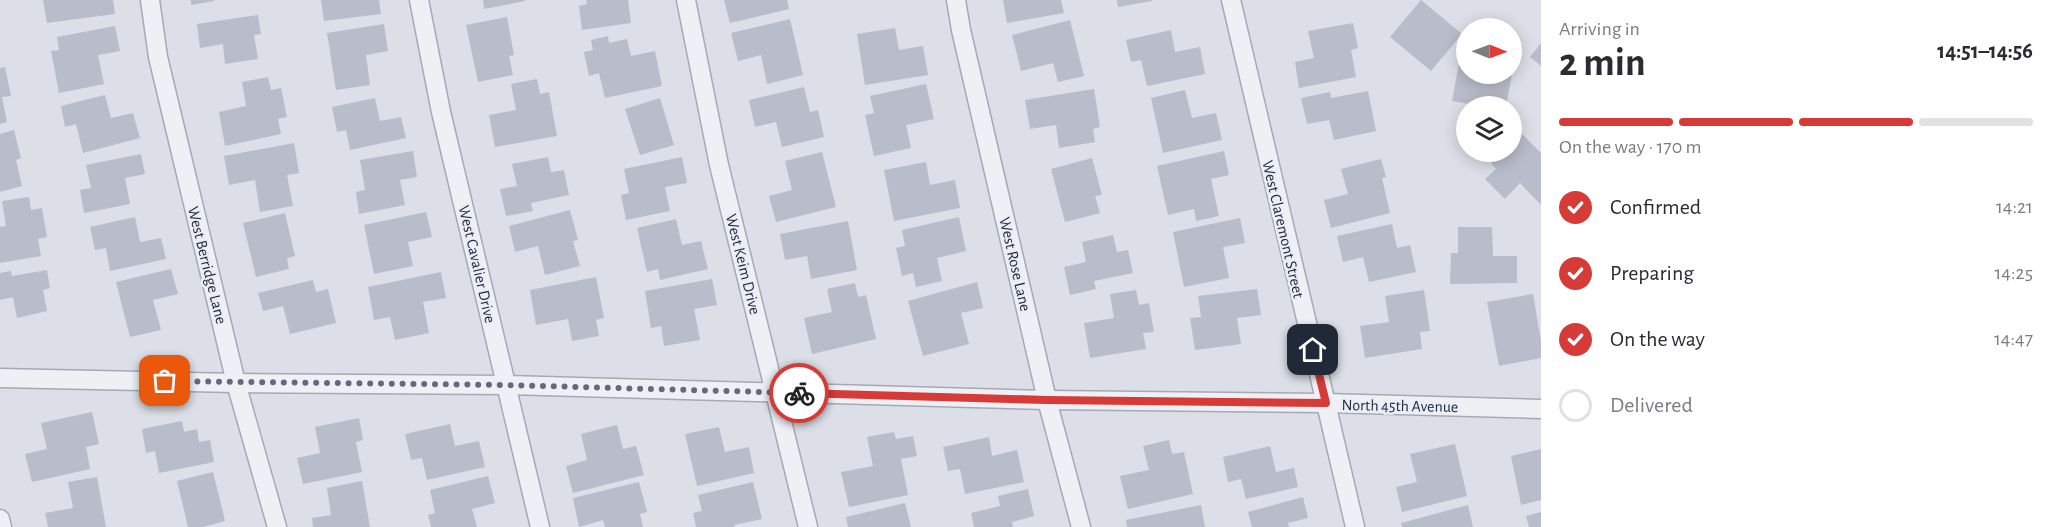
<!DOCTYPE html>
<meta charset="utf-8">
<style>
:root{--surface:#fff;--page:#f2f2f3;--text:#2b2b33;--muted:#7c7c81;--line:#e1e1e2;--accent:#d73b37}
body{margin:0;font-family:"Alegreya Sans",sans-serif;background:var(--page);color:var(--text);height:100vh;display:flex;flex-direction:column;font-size:22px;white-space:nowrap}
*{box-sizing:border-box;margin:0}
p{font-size:20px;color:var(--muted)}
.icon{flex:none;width:33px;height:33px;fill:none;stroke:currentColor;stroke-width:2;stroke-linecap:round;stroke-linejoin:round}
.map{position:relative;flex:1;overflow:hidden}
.side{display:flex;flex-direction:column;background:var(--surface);width:510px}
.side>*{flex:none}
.needle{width:39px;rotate:91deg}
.tools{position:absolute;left:1456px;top:18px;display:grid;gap:12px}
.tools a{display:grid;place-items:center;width:66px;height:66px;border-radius:50%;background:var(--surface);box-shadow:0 3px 15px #0003;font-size:30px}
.pin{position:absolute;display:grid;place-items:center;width:51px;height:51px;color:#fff;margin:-26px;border-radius:12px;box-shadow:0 3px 9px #0006}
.courier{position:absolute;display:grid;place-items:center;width:60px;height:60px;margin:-30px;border:4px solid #d73b37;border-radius:50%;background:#fff;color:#222;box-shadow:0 2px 8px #0007}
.head em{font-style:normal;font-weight:600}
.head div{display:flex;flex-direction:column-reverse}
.head{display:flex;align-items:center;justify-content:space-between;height:102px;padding:0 18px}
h1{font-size:39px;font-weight:600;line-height:45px}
.bar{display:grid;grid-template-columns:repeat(4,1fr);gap:9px 6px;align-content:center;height:72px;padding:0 18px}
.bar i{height:8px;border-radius:4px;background:var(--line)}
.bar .current{background:var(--accent)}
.bar p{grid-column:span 4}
ol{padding:0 18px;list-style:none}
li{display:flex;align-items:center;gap:18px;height:66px}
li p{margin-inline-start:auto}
li .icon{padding:6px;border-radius:50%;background:var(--accent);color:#fff;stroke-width:4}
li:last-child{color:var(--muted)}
li i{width:33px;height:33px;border:3px solid var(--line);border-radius:50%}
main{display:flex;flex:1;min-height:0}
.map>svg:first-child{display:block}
.building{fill:#b9bcca}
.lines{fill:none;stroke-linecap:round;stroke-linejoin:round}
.street-casing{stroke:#a5a9b5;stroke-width:21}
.street{stroke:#eff0f6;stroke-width:18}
.done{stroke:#65697a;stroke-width:6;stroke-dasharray:0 10.8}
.route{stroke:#d73b37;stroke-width:8}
.labels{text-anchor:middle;stroke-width:5;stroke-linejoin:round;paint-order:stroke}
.street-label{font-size:16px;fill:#252a3f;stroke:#ebeef5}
</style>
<main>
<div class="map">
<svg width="1541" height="527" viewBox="0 0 1541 527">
<rect width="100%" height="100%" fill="#dcdfe7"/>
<g class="building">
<path d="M 43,0 L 113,0 L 115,14 L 47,23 Z"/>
<path d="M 191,0 L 214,0 L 214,1 L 191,5 Z"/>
<path d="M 321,0 L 379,0 L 381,14 L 324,21 Z"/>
<path d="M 483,0 L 525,0 L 525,1 L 484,9 Z"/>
<path d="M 586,0 L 628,0 L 631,23 L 582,30 L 579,6 L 587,4 Z"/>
<path d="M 724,0 L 787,0 L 789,9 L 730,23 Z"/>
<path d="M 1003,0 L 1061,0 L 1064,13 L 1007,23 Z"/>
<path d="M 1117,0 L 1152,0 L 1152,1 L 1118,7 Z"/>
<path d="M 1421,0 L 1462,34 L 1431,71 L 1390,37 Z"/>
<path d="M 258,15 L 261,34 L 254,35 L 258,59 L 225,64 L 223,44 L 200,48 L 197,24 Z"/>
<path d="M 507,17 L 514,55 L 509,56 L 513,75 L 478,82 L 466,25 Z"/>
<path d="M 790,19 L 803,75 L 767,84 L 761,55 L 738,61 L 731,33 Z"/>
<path d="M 1070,20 L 1084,76 L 1058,82 L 1053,63 L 1021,71 L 1012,35 Z"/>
<path d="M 1353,23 L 1358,48 L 1351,50 L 1356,77 L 1299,88 L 1295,62 L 1314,58 L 1308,31 Z"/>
<path d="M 384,24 L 388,51 L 366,55 L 370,85 L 336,90 L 327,33 Z"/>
<path d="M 115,26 L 120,51 L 98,55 L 104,84 L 59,93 L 51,51 L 59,50 L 57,37 Z"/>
<path d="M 895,28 L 899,50 L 923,46 L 928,75 L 865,85 L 857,34 Z"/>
<path d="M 1171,30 L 1175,52 L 1200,47 L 1205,74 L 1147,86 L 1141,60 L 1131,62 L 1126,40 Z"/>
<path d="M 608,36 L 609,43 L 627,39 L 631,56 L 655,51 L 662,86 L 605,98 L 599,73 L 589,76 L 584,52 L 593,50 L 591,40 Z"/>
<path d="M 1464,37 L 1467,38 L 1467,74 L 1512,74 L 1506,106 L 1481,106 L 1452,101 Z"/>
<path d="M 1541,43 L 1541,66 L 1530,57 Z"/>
<path d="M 1512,46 L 1517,47 L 1513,70 L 1512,69 Z"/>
<path d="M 5,67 L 11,96 L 2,97 L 7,122 L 0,124 L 0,68 Z"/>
<path d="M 268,77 L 271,90 L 281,88 L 287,117 L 278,119 L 281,134 L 225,146 L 219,112 L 246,106 L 242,82 Z"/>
<path d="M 537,79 L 540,94 L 549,92 L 557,136 L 495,147 L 489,115 L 516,110 L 511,84 Z"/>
<path d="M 926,84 L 934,119 L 906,125 L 911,148 L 874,156 L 865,115 L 874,113 L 870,96 Z"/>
<path d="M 804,87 L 810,112 L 818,110 L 824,137 L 782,147 L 776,122 L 755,127 L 749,100 Z"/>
<path d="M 1094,89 L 1100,127 L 1093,129 L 1095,142 L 1059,148 L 1056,125 L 1030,129 L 1025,100 Z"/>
<path d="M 1185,90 L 1192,118 L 1216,113 L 1222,140 L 1163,153 L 1151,98 Z"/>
<path d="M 1368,91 L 1376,131 L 1334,140 L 1329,120 L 1307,124 L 1301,98 L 1330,92 L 1331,98 Z"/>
<path d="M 105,95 L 111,118 L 133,113 L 140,138 L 83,153 L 76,124 L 65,127 L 61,106 Z"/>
<path d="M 375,98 L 380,121 L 401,117 L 406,138 L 350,150 L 346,130 L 337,132 L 332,107 Z"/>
<path d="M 660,98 L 674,145 L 640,155 L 625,109 Z"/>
<path d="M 14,130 L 21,158 L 16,160 L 22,186 L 0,192 L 0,134 Z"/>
<path d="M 1521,133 L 1541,153 L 1541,205 L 1520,183 L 1505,199 L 1485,179 L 1496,169 L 1491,163 L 1503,152 L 1512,152 L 1512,142 Z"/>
<path d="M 294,143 L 299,173 L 287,175 L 293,206 L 260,212 L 255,180 L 229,185 L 224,156 Z"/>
<path d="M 413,151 L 417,177 L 400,180 L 405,205 L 359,214 L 356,192 L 365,190 L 360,160 Z"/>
<path d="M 1224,151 L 1229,175 L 1211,179 L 1219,216 L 1196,221 L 1194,209 L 1168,215 L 1157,166 Z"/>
<path d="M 822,152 L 836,207 L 776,222 L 769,196 L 792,190 L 785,161 Z"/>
<path d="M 141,154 L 145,174 L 125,178 L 130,204 L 84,213 L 80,190 L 91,188 L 86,165 Z"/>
<path d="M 548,157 L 551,172 L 564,170 L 569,195 L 531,203 L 533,211 L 506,216 L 500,189 L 517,186 L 512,164 Z"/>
<path d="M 682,157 L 687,183 L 665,187 L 670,211 L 626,220 L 621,195 L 629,193 L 624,169 Z"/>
<path d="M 1092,158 L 1102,195 L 1095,196 L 1100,213 L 1065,222 L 1051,169 Z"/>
<path d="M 1381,159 L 1386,177 L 1382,178 L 1390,213 L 1331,228 L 1324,200 L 1348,194 L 1341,169 Z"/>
<path d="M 926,162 L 930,185 L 955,180 L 960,208 L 894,221 L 884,170 Z"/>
<path d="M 29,197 L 31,210 L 42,208 L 47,237 L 38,239 L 41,256 L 0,263 L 0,227 L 6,226 L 2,201 Z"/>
<path d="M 570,210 L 578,240 L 573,241 L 580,266 L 545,275 L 538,246 L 515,252 L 509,226 Z"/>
<path d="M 426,212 L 432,237 L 408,242 L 413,266 L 374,274 L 364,225 Z"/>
<path d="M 285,213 L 295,256 L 287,258 L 289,269 L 256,277 L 243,223 Z"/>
<path d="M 135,217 L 140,242 L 161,238 L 166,259 L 110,271 L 106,248 L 95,250 L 90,227 Z"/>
<path d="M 959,217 L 966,251 L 937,258 L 942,281 L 916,287 L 913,273 L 902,276 L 896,248 L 905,246 L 902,230 Z"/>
<path d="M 1240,218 L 1245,243 L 1223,247 L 1229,278 L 1184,287 L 1173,232 Z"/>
<path d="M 676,219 L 682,245 L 701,241 L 708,269 L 660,280 L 658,269 L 647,272 L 637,228 Z"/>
<path d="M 848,221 L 857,270 L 811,279 L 807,256 L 785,260 L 780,234 Z"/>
<path d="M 1392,224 L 1397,248 L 1410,245 L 1416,272 L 1369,282 L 1363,257 L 1343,262 L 1337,236 Z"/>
<path d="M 1458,227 L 1492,227 L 1493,256 L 1517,256 L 1517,283 L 1450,284 L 1451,253 L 1458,253 Z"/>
<path d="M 1113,235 L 1117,252 L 1128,250 L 1133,273 L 1094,281 L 1096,289 L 1070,295 L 1064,267 L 1086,262 L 1082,242 Z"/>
<path d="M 171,269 L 178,294 L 153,300 L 161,330 L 130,337 L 116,282 Z"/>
<path d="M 47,270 L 50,288 L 43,290 L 47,311 L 17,318 L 13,297 L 0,300 L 0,273 L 11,271 L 12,276 Z"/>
<path d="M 441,272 L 446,298 L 423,302 L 429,333 L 395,340 L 390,317 L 374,320 L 368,287 Z"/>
<path d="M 596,277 L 604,318 L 596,320 L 599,336 L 572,341 L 568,319 L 536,325 L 530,290 Z"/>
<path d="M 712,279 L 717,305 L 694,309 L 700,340 L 664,346 L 661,326 L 651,328 L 645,291 Z"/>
<path d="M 313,280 L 316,292 L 328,289 L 336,323 L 290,334 L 283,306 L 263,311 L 258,293 Z"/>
<path d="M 977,282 L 983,308 L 961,313 L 969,344 L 923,356 L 908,301 Z"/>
<path d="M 855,283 L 858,297 L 866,295 L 876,339 L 812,354 L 804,318 L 832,312 L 827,289 Z"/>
<path d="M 1257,289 L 1261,315 L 1237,318 L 1241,344 L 1195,350 L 1190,318 L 1201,317 L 1198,296 Z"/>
<path d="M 1136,290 L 1139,305 L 1149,303 L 1154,332 L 1143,333 L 1146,349 L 1090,358 L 1084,323 L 1114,318 L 1110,294 Z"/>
<path d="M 1424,290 L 1430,331 L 1420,332 L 1422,349 L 1365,358 L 1360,326 L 1389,322 L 1385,296 Z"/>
<path d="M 1533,294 L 1541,341 L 1541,358 L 1499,366 L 1487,302 Z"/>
<path d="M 92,412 L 99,444 L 86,447 L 90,469 L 32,482 L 25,454 L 47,449 L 41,423 Z"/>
<path d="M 359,418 L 363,440 L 356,442 L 362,472 L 303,484 L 297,458 L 320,453 L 315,427 Z"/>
<path d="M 182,421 L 184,432 L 197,429 L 199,442 L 210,440 L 214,462 L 159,473 L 155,451 L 146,453 L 142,429 Z"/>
<path d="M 450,424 L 455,446 L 479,441 L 485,467 L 427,480 L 422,458 L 411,460 L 405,434 Z"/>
<path d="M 617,425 L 623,449 L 636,446 L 644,475 L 573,493 L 566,466 L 587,460 L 581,434 Z"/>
<path d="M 719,427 L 725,452 L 749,447 L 754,473 L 697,486 L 685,434 Z"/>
<path d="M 894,432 L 896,439 L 913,436 L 917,456 L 901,459 L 908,495 L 849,507 L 841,472 L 873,466 L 867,437 Z"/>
<path d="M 989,437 L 992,456 L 1017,450 L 1024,482 L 965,494 L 960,469 L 948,471 L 943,447 Z"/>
<path d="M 1169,440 L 1172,454 L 1184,452 L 1193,494 L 1128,509 L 1120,476 L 1149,470 L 1143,446 Z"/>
<path d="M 1455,444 L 1467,496 L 1402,512 L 1396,487 L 1417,482 L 1410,454 Z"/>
<path d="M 1270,446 L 1276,472 L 1294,468 L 1298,487 L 1246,499 L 1241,479 L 1228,482 L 1223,457 Z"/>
<path d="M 1541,449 L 1541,500 L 1521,505 L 1511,456 Z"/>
<path d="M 213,472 L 225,521 L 203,527 L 188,527 L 177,481 Z"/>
<path d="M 488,476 L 495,503 L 472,509 L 477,527 L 431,527 L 428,515 L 435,513 L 430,490 Z"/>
<path d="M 97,477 L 106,527 L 48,527 L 45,513 L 73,508 L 68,482 Z"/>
<path d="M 362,481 L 370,527 L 313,527 L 312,518 L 331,515 L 327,488 Z"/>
<path d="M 639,482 L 647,512 L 640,514 L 643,527 L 605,527 L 603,520 L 579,527 L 573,498 Z"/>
<path d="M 753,482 L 762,519 L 734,525 L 735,527 L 696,527 L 693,513 L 702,511 L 698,495 Z"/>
<path d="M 1028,489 L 1034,516 L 1012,522 L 1013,527 L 974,527 L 971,513 L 1000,506 L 998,496 Z"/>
<path d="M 1303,497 L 1308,518 L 1288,523 L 1289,527 L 1252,527 L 1248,512 Z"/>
<path d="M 905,503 L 911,527 L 848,527 L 846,517 Z"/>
<path d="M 1201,505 L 1205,527 L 1127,527 L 1126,520 Z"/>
<path d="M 1468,505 L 1473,527 L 1402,527 L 1401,523 Z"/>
<path d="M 1541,512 L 1541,527 L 1529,527 L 1526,516 Z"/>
</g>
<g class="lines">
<g class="street-casing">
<g id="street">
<path d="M 150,0 L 158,57 L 236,383 L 277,527"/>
<path d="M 419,0 L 441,112 L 540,527"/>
<path d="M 686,0 L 719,165 L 808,527"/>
<path d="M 956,0 L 961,30 L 1047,400 L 1081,527"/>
<path d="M 1231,0 L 1355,527"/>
<path d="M 0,378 L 236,383 L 505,385 L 1047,400 L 1326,403 L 1541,409"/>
<path d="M 0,519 L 2,527"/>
</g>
</g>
<use href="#street" class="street"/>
</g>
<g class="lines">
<path class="done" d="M 165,381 L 505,385 L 799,393"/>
<path class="route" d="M 799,393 L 1047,400 L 1326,403 L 1313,350"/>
</g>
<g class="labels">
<g class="street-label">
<text transform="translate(1284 229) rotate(77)" y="6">West Claremont Street</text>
<text transform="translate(478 264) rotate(77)" y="6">West Cavalier Drive</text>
<text transform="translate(744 264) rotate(76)" y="6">West Keim Drive</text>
<text transform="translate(1016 264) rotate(77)" y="6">West Rose Lane</text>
<text transform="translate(208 265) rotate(76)" y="6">West Berridge Lane</text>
<text transform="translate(1400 405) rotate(1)" y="6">North 45th Avenue</text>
</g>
</g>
</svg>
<div class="tools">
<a><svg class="needle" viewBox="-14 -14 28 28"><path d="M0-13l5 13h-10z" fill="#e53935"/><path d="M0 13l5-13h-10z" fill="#7c7c81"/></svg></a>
<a><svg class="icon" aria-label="layers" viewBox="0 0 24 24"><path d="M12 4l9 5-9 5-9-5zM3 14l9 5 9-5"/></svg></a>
</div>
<div class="pin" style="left:165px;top:381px;background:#ea580c"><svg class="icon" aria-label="bag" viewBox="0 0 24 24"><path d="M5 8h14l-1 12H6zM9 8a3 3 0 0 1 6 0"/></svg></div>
<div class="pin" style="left:1313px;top:350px;background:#1f2937"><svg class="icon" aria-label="home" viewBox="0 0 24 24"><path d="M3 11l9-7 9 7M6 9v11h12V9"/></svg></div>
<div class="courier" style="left:799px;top:393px"><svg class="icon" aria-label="bike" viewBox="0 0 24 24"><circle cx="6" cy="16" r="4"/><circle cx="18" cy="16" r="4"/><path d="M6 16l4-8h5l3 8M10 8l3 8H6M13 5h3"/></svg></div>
</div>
<section class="side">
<div class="head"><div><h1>2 min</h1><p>Arriving in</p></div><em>14:51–14:56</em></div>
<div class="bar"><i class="current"></i><i class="current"></i><i class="current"></i><i></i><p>On the way · 170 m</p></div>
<ol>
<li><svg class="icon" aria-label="check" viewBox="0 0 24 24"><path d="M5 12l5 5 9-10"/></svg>Confirmed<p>14:21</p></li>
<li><svg class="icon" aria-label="check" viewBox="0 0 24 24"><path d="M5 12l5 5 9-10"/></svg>Preparing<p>14:25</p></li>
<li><svg class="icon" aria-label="check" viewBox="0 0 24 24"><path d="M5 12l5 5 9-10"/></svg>On the way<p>14:47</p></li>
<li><i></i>Delivered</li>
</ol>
</section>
</main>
